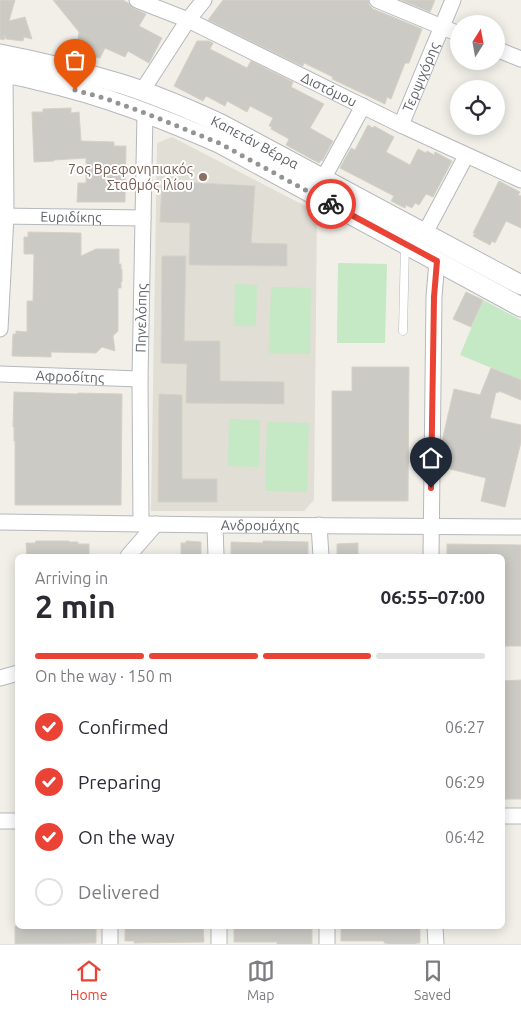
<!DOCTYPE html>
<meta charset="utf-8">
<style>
:root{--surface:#fff;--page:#f2f2f3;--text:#2b2b33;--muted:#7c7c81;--line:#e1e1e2;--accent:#ea4335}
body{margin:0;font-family:Ubuntu,sans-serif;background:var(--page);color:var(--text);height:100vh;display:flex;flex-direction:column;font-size:19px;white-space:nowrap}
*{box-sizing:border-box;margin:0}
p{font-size:16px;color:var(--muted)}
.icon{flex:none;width:28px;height:28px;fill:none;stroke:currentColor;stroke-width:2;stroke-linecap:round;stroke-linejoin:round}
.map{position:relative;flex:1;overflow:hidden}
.side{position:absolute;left:15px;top:554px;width:490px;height:375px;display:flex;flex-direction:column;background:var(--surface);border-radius:8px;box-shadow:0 2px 12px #0003}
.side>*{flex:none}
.needle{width:32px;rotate:11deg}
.controls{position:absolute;left:450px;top:15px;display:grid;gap:10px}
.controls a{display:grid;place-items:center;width:55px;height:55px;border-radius:50%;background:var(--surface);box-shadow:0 2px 12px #0003;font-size:25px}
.pin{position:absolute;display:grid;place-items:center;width:42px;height:42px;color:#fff;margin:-51px -21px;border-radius:50% 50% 50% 0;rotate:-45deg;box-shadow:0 0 5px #0007}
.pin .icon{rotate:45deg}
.courier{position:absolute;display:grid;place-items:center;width:50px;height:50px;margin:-25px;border:4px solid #ea4335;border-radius:50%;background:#fff;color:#222;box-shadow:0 1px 6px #0007}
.overview em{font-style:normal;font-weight:600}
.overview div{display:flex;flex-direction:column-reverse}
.overview{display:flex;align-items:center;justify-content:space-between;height:85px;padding:0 20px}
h1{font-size:32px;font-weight:600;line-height:38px}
.bar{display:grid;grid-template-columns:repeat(4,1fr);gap:8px 5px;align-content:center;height:60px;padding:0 20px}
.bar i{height:6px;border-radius:4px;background:var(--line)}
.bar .on{background:var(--accent)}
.bar p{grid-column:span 4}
ol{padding:0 20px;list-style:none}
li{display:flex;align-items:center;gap:15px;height:55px}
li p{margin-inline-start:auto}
li .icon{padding:5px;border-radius:50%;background:var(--accent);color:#fff;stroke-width:4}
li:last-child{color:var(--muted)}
li i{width:28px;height:28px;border:2px solid var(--line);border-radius:50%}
.dock{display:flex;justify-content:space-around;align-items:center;height:70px;border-top:1px solid var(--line);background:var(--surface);font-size:14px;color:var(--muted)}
.dock a{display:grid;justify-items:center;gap:2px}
.dock .on{color:var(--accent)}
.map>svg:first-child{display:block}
.education{fill:#e1ded6}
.grass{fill:#c5e8c5}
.building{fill:#cccac5;stroke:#d6d1c6}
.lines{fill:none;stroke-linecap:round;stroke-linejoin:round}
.service-casing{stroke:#b5b8bc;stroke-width:9}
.minor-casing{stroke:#b5b8bc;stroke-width:17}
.tertiary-casing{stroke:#b5b8bc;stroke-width:21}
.service{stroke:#fff;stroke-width:8}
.minor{stroke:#fff;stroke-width:15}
.tertiary{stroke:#fff;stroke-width:19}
.done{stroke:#929495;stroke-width:5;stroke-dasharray:0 9}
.route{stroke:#ea4335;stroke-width:6}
.education-dot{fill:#8d6e63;stroke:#fff;stroke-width:2}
.labels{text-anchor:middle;stroke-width:4;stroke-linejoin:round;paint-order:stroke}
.street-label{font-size:14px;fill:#5f6368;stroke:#fff}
.education-label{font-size:14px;fill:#785e54;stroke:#fff;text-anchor:end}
</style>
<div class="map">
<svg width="521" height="944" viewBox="0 0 521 944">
<rect width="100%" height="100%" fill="#f1efe8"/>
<path class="education" d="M 172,137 L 317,212 L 314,500 L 304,511 L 151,511 L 157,143 Z"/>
<g class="grass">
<path d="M 338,263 L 387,264 L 385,343 L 337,343 Z"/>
<path d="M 235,284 L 257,285 L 256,326 L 234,326 Z"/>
<path d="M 271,287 L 311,288 L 310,354 L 269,353 Z"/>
<path d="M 483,300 L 521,320 L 521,380 L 460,355 Z"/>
<path d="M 229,419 L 260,420 L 259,467 L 228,466 Z"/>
<path d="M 267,422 L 309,423 L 307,492 L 265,491 Z"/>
</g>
<g class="building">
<path d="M 0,0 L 15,0 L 9,21 L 25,17 L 32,39 L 24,37 L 23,41 L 6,39 L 5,35 L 4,40 L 0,39 Z"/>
<path d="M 53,0 L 123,0 L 128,3 L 133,8 L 146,14 L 139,26 L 162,38 L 149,63 L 128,51 L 125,57 L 105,48 L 100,58 L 83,55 L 84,53 L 76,52 L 79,32 Z"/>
<path d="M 223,0 L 368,0 L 369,5 L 373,9 L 422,29 L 409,63 L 405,63 L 391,99 L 387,97 L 385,104 L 332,79 L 333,77 L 304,63 L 303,66 L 302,66 L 208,20 Z"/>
<path d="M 401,0 L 435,0 L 430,12 Z"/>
<path d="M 197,41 L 209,41 L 213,43 L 210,49 L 247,68 L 251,61 L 293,82 L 291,87 L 324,104 L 310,128 L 333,141 L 322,161 L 321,160 L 319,163 L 286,145 L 289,139 L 271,129 L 272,127 L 269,126 L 273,118 L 250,106 L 247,112 L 227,101 L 225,106 L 206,96 L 203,101 L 174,86 Z"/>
<path d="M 71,108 L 71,113 L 79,112 L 81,141 L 114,142 L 114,146 L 126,146 L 125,202 L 77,202 L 78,183 L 86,183 L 86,158 L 54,160 L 54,161 L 34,162 L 32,112 L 43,112 L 43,109 Z"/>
<path d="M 368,125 L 373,128 L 374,126 L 394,137 L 386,152 L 410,165 L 418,149 L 426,153 L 427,151 L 434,155 L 435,152 L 452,161 L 433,197 L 426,194 L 419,205 L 415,203 L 412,208 L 406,205 L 405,208 L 391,201 L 394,196 L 340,168 L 351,148 L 355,150 Z"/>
<path d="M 499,181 L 520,192 L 518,195 L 521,196 L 521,228 L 506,221 L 495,243 L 492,241 L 490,245 L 473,236 L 475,233 L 473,233 Z"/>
<path d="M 180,182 L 255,186 L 251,243 L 287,244 L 287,266 L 189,265 L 190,223 L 160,222 L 162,185 L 180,186 Z"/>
<path d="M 28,232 L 81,233 L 81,256 L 96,249 L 119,249 L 119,264 L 121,264 L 121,269 L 122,269 L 122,282 L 121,282 L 121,288 L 118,288 L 118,331 L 113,336 L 115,351 L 102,347 L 96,353 L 51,352 L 51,357 L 12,356 L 13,334 L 16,334 L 16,331 L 27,332 L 27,301 L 33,301 L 34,254 L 24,254 L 24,237 L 28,237 Z"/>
<path d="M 162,256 L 186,256 L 184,341 L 220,341 L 220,381 L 284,382 L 284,404 L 186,403 L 187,364 L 161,363 Z"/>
<path d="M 466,292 L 483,300 L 471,327 L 453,319 Z"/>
<path d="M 352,367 L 409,367 L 408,501 L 332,501 L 332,391 L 352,391 Z"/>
<path d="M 491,368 L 521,380 L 521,400 L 499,391 L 498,393 L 496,392 L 490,418 L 521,425 L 521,442 L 505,507 L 481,501 L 486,478 L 442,467 L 444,451 L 442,451 L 442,441 L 454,389 L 480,395 Z"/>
<path d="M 14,392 L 77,394 L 78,393 L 122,394 L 121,505 L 15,505 L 15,441 L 14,441 L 14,427 L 13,427 Z"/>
<path d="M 159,394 L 182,395 L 182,479 L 217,479 L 217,502 L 158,502 Z"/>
<path d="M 36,541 L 69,541 L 69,542 L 78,542 L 78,544 L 89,544 L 89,556 L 27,556 L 26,543 L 35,543 Z"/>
<path d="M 186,541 L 201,542 L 201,556 L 181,556 L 181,543 L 186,543 Z"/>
<path d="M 263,541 L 308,542 L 308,556 L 231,556 L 231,542 L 263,543 Z"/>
<path d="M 358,543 L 358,556 L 337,556 L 337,544 Z"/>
<path d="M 447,544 L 521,545 L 521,646 L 502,646 L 502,556 L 447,556 Z"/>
<path d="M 521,680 L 521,799 L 502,799 L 502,681 Z"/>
<path d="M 15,926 L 96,926 L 96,943 L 15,944 Z"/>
<path d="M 125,926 L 203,926 L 204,942 L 134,943 L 134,941 L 125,941 Z"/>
<path d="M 234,926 L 312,926 L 312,944 L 277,944 L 277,942 L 234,942 Z"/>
<path d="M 341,926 L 420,926 L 420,943 L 416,943 L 416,944 L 387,944 L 387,943 L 384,943 L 384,941 L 341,941 Z"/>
</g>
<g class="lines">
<g class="service-casing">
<path id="service" d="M 403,331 L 405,245"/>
</g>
<g class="minor-casing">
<g id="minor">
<path id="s1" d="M 137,0 L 188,20 L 401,125 L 521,180"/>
<path d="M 377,0 L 459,34"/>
<path d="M 496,49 L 521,59"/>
<path d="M 142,91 L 188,20 L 204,0"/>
<path id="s2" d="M 401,125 L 453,0"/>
<path d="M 323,179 L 363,106"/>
<path id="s3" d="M 0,216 L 143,218"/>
<path d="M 425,233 L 466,156"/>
<path d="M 0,329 L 6,216 L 5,73"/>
<path id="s4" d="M 0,374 L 140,379"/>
<path id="s5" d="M 0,522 L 215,525 L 521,527"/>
<path id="s6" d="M 141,524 L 140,379 L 145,113"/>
<path d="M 215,525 L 216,556"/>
<path d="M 319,525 L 321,556"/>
<path d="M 128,556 L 156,524"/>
<path d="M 431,556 L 434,297 L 437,261"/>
<path d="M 0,678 L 18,673"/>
<path d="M 502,816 L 521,816"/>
<path d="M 0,821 L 18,821"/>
<path d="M 110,926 L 110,944"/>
<path d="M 219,926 L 219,944"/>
<path d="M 327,926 L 327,944"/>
<path d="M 435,926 L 436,944"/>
</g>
</g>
<g class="tertiary-casing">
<g id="tertiary">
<path id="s7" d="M 0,54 C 41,62 82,72 122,84 C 156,95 189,109 221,124 L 521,285"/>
<path d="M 0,73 C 14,74 28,78 41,81 C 103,95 161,118 219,143 L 521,307"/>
</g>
</g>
<use href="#service" class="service"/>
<use href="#minor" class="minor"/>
<use href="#tertiary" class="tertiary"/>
</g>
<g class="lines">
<path class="done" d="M 75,90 L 104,98 L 145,113 L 219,143 L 331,204"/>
<path class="route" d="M 331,204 L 437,261 L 434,297 L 431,488"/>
</g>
<circle class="education-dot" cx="203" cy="177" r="5"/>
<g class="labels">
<g class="street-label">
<text dy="5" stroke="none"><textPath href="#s2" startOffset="52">Τερψιχόρης</textPath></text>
<text dy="5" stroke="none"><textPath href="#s1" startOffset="212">Διστόμου</textPath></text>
<text dy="5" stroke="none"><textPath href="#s7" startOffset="271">Καπετάν Βέρρα</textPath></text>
<text dy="5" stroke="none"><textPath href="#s3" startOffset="71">Ευριδίκης</textPath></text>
<text dy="5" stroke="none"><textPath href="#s6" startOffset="206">Πηνελόπης</textPath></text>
<text dy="5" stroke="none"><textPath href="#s4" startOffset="70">Αφροδίτης</textPath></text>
<text dy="5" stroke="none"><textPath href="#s5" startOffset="260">Ανδρομάχης</textPath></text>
</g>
<g class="education-label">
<text x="193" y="174">7ος Βρεφονηπιακός<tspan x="193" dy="16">Σταθμός Ιλίου</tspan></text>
</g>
</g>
</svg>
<div class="controls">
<a><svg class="needle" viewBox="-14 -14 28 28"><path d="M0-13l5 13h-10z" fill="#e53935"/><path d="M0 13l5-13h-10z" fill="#7c7c81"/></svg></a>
<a><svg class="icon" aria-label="locate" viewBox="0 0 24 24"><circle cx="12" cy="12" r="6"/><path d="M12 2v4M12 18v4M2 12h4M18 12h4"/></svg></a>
</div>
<div class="pin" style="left:75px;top:90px;background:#ea580c"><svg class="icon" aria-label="bag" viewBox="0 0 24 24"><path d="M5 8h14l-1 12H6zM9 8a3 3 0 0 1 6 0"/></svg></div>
<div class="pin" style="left:431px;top:488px;background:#1f2937"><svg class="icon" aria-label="home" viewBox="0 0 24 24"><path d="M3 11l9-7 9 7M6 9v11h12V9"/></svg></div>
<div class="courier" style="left:331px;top:204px"><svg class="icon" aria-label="bike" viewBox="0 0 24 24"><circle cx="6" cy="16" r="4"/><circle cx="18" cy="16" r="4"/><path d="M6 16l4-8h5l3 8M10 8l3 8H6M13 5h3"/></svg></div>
<section class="side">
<div class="overview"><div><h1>2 min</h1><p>Arriving in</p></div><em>06:55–07:00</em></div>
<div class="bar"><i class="on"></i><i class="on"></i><i class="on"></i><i></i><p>On the way · 150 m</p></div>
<ol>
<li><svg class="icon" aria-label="check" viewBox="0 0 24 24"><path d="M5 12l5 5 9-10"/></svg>Confirmed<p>06:27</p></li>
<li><svg class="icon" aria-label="check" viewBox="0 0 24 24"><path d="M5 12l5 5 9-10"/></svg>Preparing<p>06:29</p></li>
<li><svg class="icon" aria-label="check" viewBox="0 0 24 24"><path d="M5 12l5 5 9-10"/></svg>On the way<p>06:42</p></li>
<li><i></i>Delivered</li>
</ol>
</section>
</div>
<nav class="dock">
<a class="on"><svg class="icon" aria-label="home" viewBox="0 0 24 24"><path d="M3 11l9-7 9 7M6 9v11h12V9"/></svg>Home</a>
<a><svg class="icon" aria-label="map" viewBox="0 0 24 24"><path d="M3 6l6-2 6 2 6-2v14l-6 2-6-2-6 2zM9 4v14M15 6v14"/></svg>Map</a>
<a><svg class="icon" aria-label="saved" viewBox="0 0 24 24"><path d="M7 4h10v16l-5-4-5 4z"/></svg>Saved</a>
</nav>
